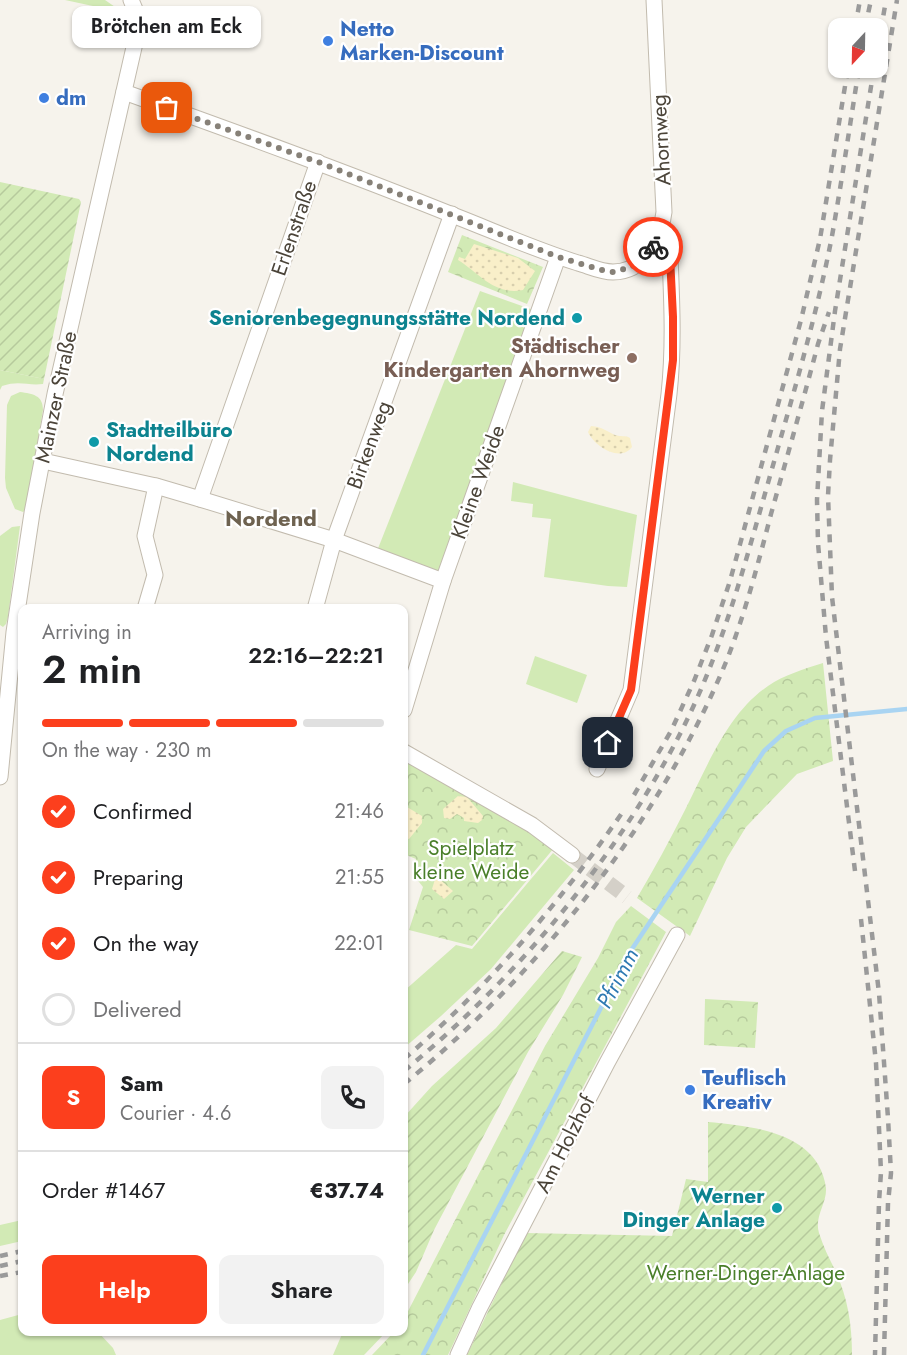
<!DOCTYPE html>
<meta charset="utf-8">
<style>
:root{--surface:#fff;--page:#f2f2f2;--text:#202124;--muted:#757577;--line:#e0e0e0;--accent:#fc3f1d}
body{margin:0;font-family:Jost,sans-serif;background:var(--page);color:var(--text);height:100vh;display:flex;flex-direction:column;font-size:22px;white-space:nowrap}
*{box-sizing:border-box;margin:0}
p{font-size:20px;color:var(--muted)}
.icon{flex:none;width:33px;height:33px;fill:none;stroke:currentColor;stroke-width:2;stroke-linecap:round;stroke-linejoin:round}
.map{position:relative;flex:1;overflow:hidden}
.drawer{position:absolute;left:18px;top:604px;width:390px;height:732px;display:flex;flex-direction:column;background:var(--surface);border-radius:12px;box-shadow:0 2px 4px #0004}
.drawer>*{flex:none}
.needle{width:39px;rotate:202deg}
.fabs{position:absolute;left:828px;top:18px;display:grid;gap:12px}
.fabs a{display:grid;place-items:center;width:60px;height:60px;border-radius:12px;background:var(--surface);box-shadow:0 2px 4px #0004;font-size:30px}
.pin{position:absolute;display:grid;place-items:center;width:51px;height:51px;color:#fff;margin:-26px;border-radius:12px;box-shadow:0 3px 9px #0006}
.courier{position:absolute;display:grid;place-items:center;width:60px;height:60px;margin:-30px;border:4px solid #fc3f1d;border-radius:50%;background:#fff;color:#222;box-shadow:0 2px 8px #0007}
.bubble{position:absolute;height:42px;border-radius:12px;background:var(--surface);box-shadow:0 2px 4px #0004;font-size:20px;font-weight:600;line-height:42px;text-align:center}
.summary em{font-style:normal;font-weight:600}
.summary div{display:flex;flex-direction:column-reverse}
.summary{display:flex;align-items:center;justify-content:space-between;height:102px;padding:0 24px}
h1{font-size:39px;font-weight:600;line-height:45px}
.bar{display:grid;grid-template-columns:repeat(4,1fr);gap:9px 6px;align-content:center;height:72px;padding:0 24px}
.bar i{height:8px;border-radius:4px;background:var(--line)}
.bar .on{background:var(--accent)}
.bar p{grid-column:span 4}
.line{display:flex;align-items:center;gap:15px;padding:0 24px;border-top:2px solid var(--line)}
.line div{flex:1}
.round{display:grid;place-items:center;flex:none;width:63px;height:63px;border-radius:12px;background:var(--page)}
ol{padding:0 24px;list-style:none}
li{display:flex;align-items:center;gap:18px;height:66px}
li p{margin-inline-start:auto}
li .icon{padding:6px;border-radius:50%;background:var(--accent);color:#fff;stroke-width:4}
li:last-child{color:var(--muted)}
li i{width:33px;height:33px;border:3px solid var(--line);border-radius:50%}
.button{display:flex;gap:12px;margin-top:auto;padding:12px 24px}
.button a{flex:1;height:69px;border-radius:12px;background:var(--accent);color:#fff;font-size:24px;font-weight:600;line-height:69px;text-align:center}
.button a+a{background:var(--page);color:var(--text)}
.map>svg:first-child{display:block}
.grass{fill:#d2eab5}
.forest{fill:url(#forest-crowns)}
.sand{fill:url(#sand-dots)}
.garden{fill:url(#garden-furrows)}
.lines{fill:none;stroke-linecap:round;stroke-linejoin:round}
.stream{stroke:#a9d4f2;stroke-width:4.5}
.street-tunnel{stroke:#d4d0c8;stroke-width:15;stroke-dasharray:15 8;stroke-linecap:butt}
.street-casing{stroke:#c2bbae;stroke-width:17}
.street{stroke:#fff;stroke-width:15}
.rail{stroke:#9a9a9a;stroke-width:4.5;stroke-dasharray:8 8;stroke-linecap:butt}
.done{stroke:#878178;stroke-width:6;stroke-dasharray:0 10.8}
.route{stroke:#fc3f1d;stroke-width:8}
.shop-dot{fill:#3f7fe0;stroke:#fff;stroke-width:2}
.culture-dot{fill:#0f9aa8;stroke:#fff;stroke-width:2}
.education-dot{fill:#8d6e63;stroke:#fff;stroke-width:2}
.labels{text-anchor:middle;stroke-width:4.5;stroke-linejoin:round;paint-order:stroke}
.shop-label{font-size:21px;font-weight:bold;fill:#366cbe;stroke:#fff;text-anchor:start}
.street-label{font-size:21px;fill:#4b4439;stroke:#fff}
.culture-label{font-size:21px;font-weight:bold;fill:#0d838f;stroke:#fff;text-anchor:end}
.education-label{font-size:21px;font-weight:bold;fill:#785e54;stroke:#fff;text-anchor:end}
.park-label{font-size:21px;fill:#4a7f2a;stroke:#fff}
.neighbourhood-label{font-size:22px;font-weight:bold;fill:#6e6250;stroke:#fff}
.water-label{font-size:22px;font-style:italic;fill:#2e7ab2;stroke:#fff}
</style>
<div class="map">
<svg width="907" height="1355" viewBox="0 0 907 1355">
<defs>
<pattern id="forest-crowns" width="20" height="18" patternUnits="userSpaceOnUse" patternTransform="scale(1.5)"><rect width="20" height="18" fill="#d2eab5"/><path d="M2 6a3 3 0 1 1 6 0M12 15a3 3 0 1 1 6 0" fill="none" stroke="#b6ca9c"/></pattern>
<pattern id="sand-dots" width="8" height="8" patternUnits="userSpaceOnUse" patternTransform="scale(1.5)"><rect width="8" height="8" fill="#f9efc9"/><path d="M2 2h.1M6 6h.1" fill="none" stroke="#d7cead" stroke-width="1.8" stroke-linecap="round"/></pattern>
<pattern id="garden-furrows" width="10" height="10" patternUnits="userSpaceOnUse" patternTransform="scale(1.5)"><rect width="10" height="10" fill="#d2eab5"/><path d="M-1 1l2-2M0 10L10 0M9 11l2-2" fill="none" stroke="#b6ca9c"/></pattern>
</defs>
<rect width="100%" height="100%" fill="#f6f3ec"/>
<g class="grass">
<path d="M 65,0 L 105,0 L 118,9 L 121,19 L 116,41 L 112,41 L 117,18 L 116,11 Z"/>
<path d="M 480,291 L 539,312 L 441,577 L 377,551 Z"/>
<path d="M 0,370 L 44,379 L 43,384 C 27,386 20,380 2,386 L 0,390 Z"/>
<path d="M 20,392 C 33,394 43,395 43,410 L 26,510 L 23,512 L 15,509 L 6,488 L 5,478 L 7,405 L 11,396 Z"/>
<path d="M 513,482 L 637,515 L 627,587 L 608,586 L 544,577 L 551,519 L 532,517 L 533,504 L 511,501 Z"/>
<path d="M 20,526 L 8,617 L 6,624 L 3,627 L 0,625 L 0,536 L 12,527 Z"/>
<path d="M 535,656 L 587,675 L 577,703 L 526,684 Z"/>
<path d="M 553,853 L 574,870 L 491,969 L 441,1016 L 404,1048 L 404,991 L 456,945 L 472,949 Z"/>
<path d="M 22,1220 L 22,1241 L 0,1246 L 0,1225 Z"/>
<path d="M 22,1314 L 22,1332 L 98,1332 L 113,1348 L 116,1355 L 0,1355 L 0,1320 Z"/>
<path d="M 343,1332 L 386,1332 L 364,1355 L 333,1355 Z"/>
</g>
<g class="forest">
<path d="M 462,235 L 543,267 L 527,304 L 448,272 Z"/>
<path d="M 823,663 L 833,761 L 797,774 L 746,827 L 727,858 L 690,936 L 637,898 C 654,869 670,840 685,810 C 707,767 727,714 768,686 C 784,675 804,669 823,663 Z"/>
<path d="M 404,763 L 407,763 L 534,831 L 554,848 L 472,946 L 409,930 L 423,887 L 412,873 L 416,859 L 404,854 Z"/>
<path d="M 631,906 L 666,932 L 504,1235 L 448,1355 L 372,1355 L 394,1332 L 404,1332 L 404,1319 L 545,1046 L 598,958 L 616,922 Z"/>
<path d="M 705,999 L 758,1002 L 755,1048 L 704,1045 Z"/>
</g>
<g class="sand">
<path d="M 474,244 L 518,258 L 535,271 L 523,290 C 495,296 479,273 458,260 L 459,257 L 465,259 Z"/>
<path d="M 591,426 C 603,427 606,431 615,435 C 621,437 625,435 630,438 L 632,447 C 620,463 594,446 588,432 Z"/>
<path d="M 458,796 L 467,797 L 483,816 L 482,820 L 478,823 L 464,821 L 464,818 L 457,814 L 450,819 L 444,818 L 443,809 Z"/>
<path d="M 407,807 L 422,816 L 422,823 L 409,839 L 404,838 L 404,808 Z"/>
<path d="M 436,876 L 453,891 L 444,899 L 432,889 Z"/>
</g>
<g class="garden">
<path d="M 0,182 L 79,199 L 81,202 L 44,379 L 0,370 Z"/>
<path d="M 562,951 L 582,957 L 563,995 L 528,1052 L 434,1230 L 416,1272 L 404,1290 L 404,1117 L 432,1086 L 496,1028 Z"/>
<path d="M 708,1122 C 751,1126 819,1132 826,1188 C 827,1203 814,1217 819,1233 C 823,1246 829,1258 835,1270 C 848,1298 852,1325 852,1355 L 467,1355 L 526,1233 L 672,1236 L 686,1179 L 708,1182 Z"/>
</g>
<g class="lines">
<path class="stream" d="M 423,1355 L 628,955 L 764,751 L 786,731 L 815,718 L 907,709"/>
<path class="street-tunnel" d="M 572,855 L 627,897"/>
<g class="street-casing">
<g id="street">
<path d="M 124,92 C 235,132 346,172 455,216 C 496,232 536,250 578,263 C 589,266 601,272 613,272 C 645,272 661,239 664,212 L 654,0"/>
<path d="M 43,461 L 156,486 L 200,499 L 334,540 L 443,581"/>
<path d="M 200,499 L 318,162"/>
<path d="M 145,609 L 155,575 L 145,536 L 156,486"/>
<path d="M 315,609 L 334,540 L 452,214"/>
<path d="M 404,710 L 443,581 L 558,257"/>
<path d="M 404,752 L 532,825 L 572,855"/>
<path d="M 597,769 L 631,690 L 669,394 C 674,348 672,304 670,257 L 668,248 L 658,238"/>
<path d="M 0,777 L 14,632 L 32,513 L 55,394 L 140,21 L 131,0"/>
<path d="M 458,1355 L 479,1309 L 607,1063 L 677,935"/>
</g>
</g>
<use href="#street" class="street"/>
<g class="rail">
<path d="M 855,28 L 860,0"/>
<path d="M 865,28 L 871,0"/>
<path d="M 878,47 L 886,0"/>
<path d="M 634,795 L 671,731 L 694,681 L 712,635 L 730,581 L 801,320 L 820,239 L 848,68"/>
<path d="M 855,871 L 826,637 L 818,543 L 817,500 L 822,411 L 835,311 L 874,68"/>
<path d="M 861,919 L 876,1063 L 881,1172 L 879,1202 L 875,1355"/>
<path d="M 404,1059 C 488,987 559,904 622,813"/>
<path d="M 404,1071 C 515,980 617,858 682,730 C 722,651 744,567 768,483 C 791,401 816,319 832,236 C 842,180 850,124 859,68"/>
<path d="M 404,1084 C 536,977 661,820 726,662 C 745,614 758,564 771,514 C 787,457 803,401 818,344 L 829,312"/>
<path d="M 0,1256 L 22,1251"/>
<path d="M 0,1266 L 22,1261"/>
<path d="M 0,1276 L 22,1272"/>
<path d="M 884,1355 L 888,1203 L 891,1173 L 888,1118 L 879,993 L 832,597 L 828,496 L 830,460 L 840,349 L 897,0"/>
</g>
</g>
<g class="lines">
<path class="done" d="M 167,108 L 318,162 L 558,257 L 602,270 L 613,272 L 631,267 L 640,262 L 653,247"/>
<path class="route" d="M 608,743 L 631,690 L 673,360 L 673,317 L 670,257 L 668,248 L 658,238 L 653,247"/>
</g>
<g class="shop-dot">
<circle cx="328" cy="41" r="6"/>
<circle cx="44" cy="98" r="6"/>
<circle cx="690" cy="1090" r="6"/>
</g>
<g class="culture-dot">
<circle cx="577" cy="318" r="6"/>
<circle cx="94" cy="442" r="6"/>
<circle cx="777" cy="1208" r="6"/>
</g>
<circle class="education-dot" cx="632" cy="358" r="6"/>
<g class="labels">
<g class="shop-label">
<text x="340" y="36">Netto<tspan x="340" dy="24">Marken-Discount</tspan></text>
<text x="56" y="105">dm</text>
<text x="702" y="1085">Teuflisch<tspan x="702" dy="24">Kreativ</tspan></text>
</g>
<g class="street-label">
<text transform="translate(661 140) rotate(-93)" y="7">Ahornweg</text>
<text transform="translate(294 228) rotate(-71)" y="7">Erlenstraße</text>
<text transform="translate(56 397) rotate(-78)" y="7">Mainzer Straße</text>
<text transform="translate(369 445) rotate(-70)" y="7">Birkenweg</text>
<text transform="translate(478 482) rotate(-70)" y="7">Kleine Weide</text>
<text transform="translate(565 1144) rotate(-63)" y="7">Am Holzhof</text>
</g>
<g class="culture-label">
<text x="565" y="325">Seniorenbegegnungsstätte Nordend</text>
<text x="106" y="437" text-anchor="start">Stadtteilbüro<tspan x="106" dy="24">Nordend</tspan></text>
<text x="765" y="1203">Werner<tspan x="765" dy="24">Dinger Anlage</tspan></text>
</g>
<g class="education-label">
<text x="620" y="353">Städtischer<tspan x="620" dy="24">Kindergarten Ahornweg</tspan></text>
</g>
<g class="park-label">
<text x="471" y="855">Spielplatz<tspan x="471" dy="24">kleine Weide</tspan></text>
<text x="746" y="1280">Werner-Dinger-Anlage</text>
</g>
<g class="neighbourhood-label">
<text x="271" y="526">Nordend</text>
</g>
<g class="water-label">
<text transform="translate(617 978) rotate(-62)" y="8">Pfrimm</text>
</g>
</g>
</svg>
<div class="fabs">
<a><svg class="needle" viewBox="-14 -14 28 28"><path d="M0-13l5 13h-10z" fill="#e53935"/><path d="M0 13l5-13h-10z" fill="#757577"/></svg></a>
</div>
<div class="pin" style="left:167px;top:108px;background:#ea580c"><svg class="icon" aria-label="bag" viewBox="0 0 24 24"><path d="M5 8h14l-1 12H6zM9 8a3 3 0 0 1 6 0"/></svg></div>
<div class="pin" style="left:608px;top:743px;background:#1f2937"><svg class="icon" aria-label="home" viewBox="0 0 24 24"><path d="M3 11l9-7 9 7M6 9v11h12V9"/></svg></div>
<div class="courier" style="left:653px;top:247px"><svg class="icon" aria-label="bike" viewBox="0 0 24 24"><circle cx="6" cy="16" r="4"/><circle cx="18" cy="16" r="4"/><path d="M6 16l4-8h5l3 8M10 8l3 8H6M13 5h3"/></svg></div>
<div class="bubble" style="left:72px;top:6px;width:189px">Brötchen am Eck</div>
<section class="drawer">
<div class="summary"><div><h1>2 min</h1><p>Arriving in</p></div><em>22:16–22:21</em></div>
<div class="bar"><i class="on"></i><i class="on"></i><i class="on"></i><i></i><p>On the way · 230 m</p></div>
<ol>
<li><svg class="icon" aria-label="check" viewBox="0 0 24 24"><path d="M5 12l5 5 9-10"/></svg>Confirmed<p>21:46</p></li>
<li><svg class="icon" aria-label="check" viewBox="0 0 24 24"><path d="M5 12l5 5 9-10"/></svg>Preparing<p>21:55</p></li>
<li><svg class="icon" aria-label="check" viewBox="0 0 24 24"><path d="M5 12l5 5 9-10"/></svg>On the way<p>22:01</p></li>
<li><i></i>Delivered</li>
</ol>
<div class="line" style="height:108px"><b class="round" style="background:var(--accent);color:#fff">S</b><div><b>Sam</b><p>Courier · 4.6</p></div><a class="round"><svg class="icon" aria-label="phone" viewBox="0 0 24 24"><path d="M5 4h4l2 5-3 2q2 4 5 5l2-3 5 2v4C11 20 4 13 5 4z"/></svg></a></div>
<div class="line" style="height:78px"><div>Order #1467</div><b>€37.74</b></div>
<div class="button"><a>Help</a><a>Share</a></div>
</section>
</div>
